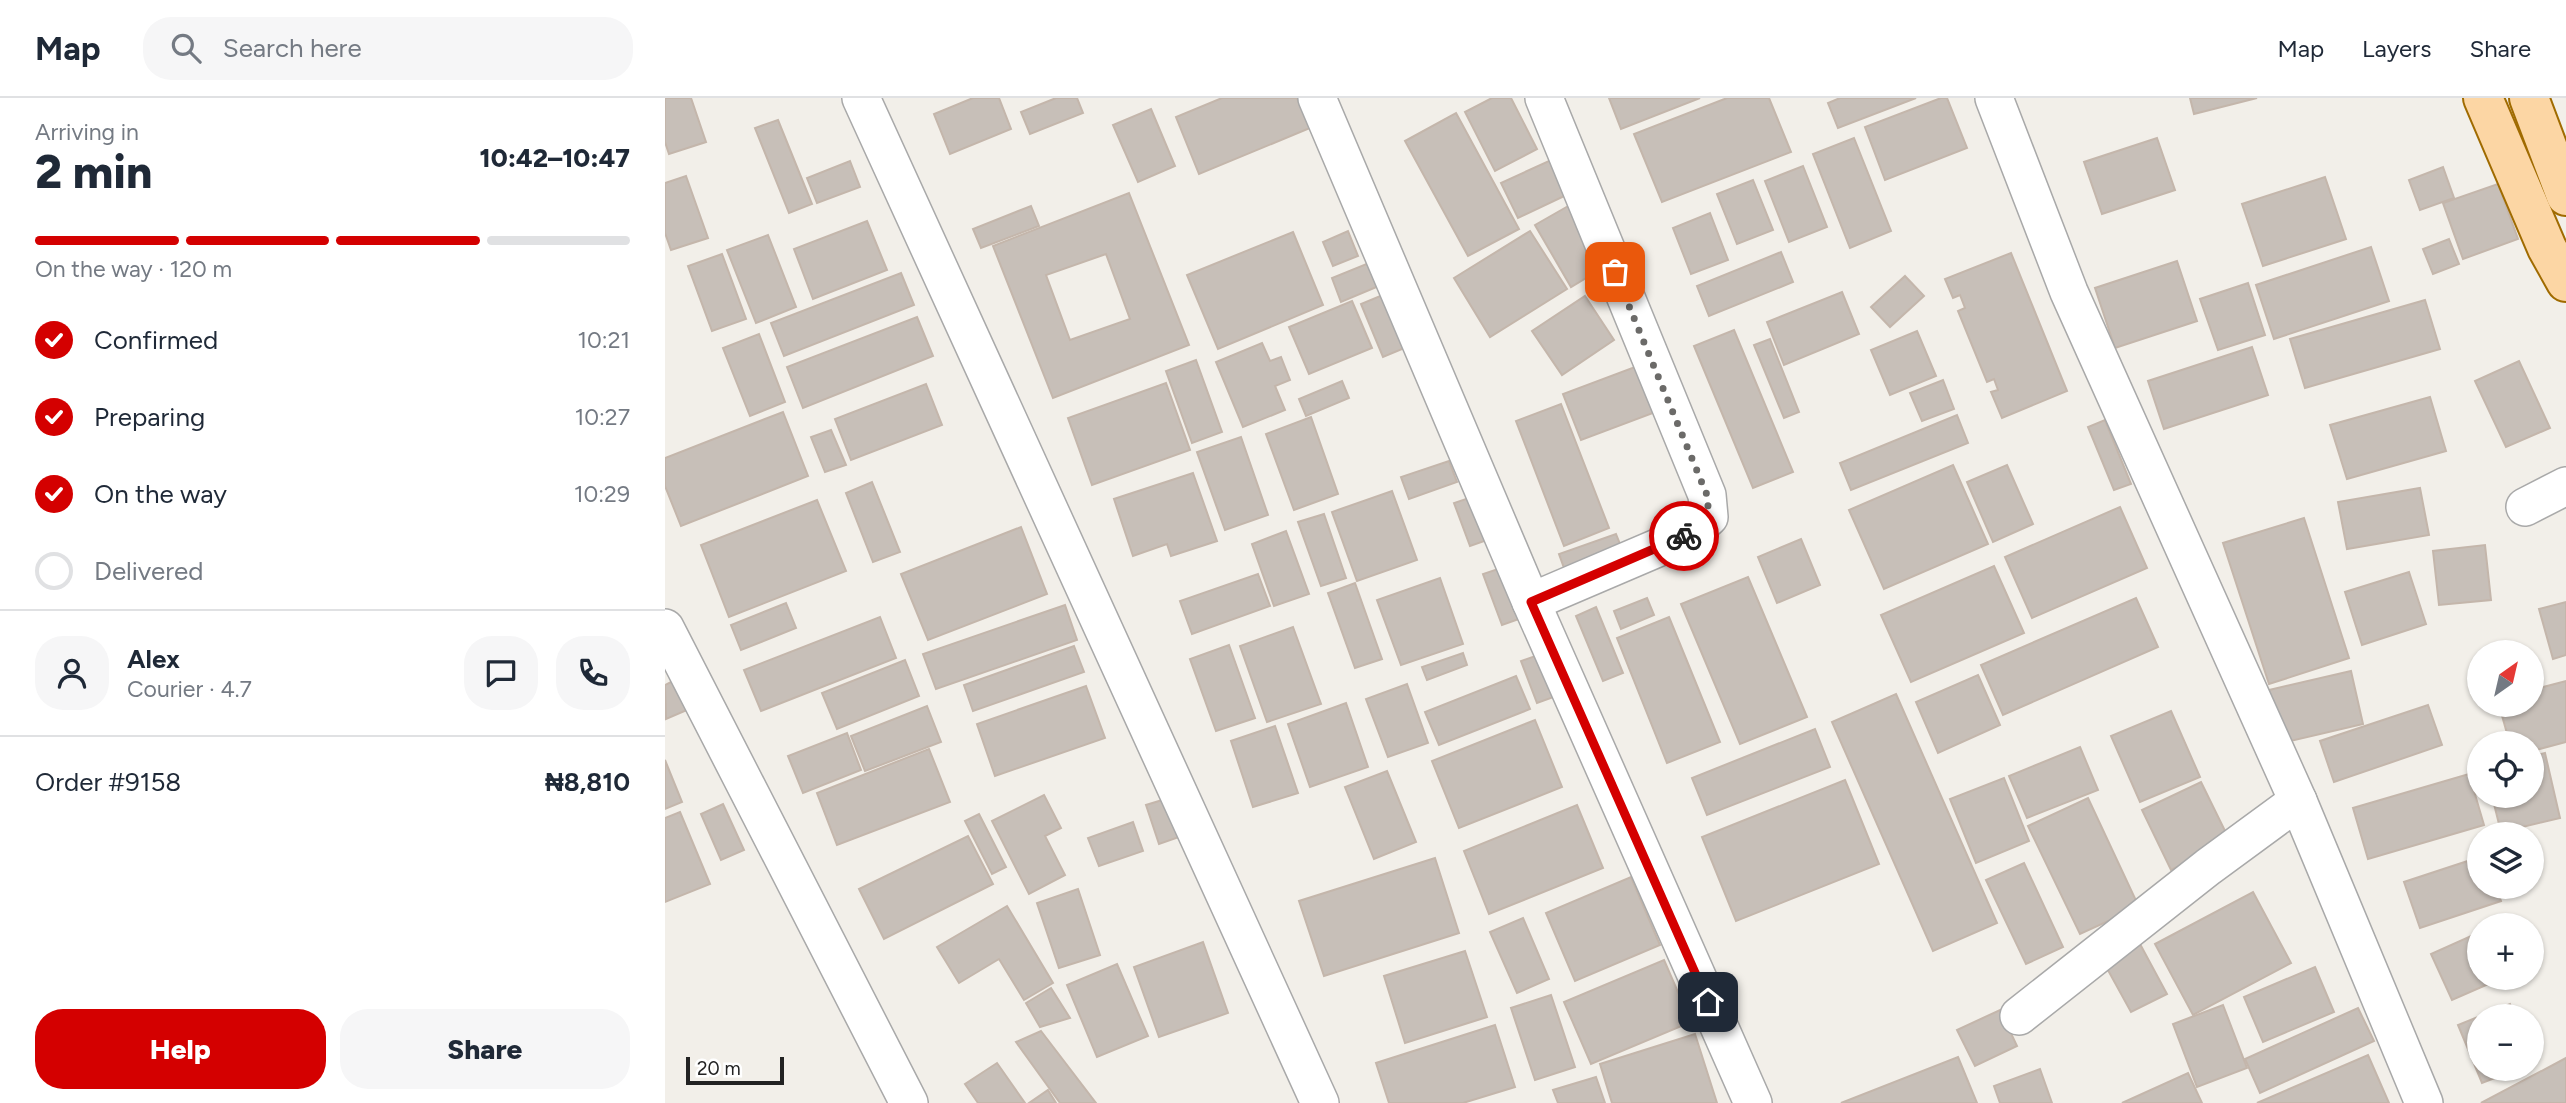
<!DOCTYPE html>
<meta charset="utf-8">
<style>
:root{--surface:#fff;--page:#f6f6f7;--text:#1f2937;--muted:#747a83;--line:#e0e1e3;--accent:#d40000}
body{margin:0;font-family:Figtree,sans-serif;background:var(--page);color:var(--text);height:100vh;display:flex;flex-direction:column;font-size:26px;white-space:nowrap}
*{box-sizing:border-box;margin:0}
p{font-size:23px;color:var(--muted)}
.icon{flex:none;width:38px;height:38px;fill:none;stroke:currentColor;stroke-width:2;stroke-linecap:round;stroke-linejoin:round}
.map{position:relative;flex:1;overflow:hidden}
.details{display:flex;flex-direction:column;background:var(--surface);width:665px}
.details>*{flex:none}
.needle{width:46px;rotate:34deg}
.buttons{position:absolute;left:1802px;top:542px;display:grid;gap:14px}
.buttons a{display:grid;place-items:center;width:77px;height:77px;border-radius:50%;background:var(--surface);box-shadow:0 2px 5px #0004;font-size:35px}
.scale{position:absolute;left:21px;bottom:18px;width:98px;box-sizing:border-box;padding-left:7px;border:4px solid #222;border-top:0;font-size:19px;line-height:24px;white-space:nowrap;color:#222;-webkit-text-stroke:5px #fff;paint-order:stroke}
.pin{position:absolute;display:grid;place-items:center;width:60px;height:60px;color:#fff;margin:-30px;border-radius:14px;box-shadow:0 4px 10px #0006}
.courier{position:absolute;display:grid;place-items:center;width:70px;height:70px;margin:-35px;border:5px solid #d40000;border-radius:50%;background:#fff;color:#222;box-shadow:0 2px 9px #0007}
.headline em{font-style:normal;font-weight:800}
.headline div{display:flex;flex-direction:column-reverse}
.headline{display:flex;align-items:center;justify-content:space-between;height:119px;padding:0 35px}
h1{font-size:46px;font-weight:800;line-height:52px}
.bar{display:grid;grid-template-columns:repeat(4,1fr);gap:10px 7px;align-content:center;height:84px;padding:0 35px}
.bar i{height:9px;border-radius:5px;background:var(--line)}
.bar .current{background:var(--accent)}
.bar p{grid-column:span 4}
.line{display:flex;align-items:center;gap:18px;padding:0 35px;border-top:2px solid var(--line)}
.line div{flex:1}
.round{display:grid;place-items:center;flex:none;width:74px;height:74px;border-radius:28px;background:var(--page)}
ol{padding:0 35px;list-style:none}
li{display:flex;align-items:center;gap:21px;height:77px}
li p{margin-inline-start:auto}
li .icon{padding:7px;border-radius:50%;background:var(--accent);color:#fff;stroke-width:4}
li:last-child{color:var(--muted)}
li i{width:38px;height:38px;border:4px solid var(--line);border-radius:50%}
.button{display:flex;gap:14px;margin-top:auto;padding:14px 35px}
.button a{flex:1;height:80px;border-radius:28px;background:var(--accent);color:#fff;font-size:28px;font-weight:800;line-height:80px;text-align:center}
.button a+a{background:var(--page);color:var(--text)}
header{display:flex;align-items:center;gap:42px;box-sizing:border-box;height:98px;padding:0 35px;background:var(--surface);border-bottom:2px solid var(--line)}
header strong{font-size:33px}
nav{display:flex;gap:38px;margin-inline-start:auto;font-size:24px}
.search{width:490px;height:63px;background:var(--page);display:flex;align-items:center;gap:18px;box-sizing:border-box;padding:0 24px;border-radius:28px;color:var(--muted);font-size:26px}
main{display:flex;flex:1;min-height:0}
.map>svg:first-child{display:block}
.building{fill:#c7bfb8;stroke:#c4b6ab;stroke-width:2;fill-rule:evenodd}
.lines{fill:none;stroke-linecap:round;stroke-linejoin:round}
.minor-casing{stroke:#a9a9a9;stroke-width:40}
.major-casing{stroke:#a06b00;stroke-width:42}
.minor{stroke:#fff;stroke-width:37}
.major{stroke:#fcd6a4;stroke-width:38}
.done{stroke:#6b6a68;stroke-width:7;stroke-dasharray:0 12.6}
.route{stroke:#d40000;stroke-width:9}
</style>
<header>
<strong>Map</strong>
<div class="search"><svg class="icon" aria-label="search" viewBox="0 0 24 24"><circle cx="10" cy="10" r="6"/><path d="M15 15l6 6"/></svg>Search here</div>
<nav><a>Map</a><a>Layers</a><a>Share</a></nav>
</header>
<main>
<section class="details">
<div class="headline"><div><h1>2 min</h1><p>Arriving in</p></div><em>10:42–10:47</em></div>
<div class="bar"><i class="current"></i><i class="current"></i><i class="current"></i><i></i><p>On the way · 120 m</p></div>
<ol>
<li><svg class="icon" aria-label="check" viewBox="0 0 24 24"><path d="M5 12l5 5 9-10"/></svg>Confirmed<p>10:21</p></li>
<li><svg class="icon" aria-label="check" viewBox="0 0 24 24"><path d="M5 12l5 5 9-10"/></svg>Preparing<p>10:27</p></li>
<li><svg class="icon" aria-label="check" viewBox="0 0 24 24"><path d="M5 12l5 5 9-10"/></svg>On the way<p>10:29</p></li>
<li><i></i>Delivered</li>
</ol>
<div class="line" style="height:126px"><a class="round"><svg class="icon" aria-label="person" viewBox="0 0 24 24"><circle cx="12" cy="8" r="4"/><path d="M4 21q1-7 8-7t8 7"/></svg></a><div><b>Alex</b><p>Courier · 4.7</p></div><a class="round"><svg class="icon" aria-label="chat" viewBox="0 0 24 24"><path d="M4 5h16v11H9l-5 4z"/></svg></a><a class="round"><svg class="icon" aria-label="phone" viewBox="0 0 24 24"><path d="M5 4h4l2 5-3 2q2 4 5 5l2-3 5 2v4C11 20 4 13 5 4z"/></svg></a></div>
<div class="line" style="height:91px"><div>Order #9158</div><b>₦8,810</b></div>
<div class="button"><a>Help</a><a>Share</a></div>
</section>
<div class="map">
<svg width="1901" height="1005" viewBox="0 0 1901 1005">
<rect width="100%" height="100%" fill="#f2efe9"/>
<g class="building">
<path d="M 0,0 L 26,0 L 41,44 L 4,56 L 0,44 Z"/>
<path d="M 308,0 L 334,0 L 346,31 L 285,56 L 269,16 Z"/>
<path d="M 391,0 L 412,0 L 418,15 L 365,36 L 356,14 Z"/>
<path d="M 557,0 L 632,0 L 645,30 L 534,76 L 511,19 Z"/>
<path d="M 827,0 L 846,0 L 872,51 L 830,73 L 800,14 Z"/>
<path d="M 944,0 L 1035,0 L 956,31 Z"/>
<path d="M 1062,0 L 1104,0 L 1126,54 L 997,104 L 969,36 Z"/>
<path d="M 1175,0 L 1251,0 L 1173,30 L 1163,5 Z"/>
<path d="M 1276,0 L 1282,0 L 1302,50 L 1220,82 L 1200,29 Z"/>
<path d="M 1525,0 L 1592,0 L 1529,16 Z"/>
<path d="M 486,11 L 510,68 L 473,84 L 448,27 Z"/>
<path d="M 791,15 L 854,131 L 803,158 L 740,43 Z"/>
<path d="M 113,22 L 147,106 L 124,115 L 90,30 Z"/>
<path d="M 1189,40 L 1226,133 L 1185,150 L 1148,56 Z"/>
<path d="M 1492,40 L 1510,92 L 1437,116 L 1419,64 Z"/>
<path d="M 895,58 L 912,92 L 853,120 L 836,85 Z"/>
<path d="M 185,63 L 195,89 L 152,105 L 142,80 Z"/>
<path d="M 1138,68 L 1162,129 L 1124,144 L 1100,83 Z"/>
<path d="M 1778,69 L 1789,100 L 1755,112 L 1744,82 Z"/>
<path d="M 21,78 L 43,140 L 6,152 L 0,135 L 0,85 Z"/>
<path d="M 1660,79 L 1681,141 L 1598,168 L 1577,106 Z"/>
<path d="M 1088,82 L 1108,132 L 1072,146 L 1052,96 Z"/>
<path d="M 1833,86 L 1853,141 L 1798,161 L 1778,105 Z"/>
<path d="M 464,95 L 524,247 L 388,300 L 328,148 ZM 441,156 L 465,221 L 405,242 L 381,177 Z"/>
<path d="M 905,107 L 941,168 L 906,189 L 870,127 Z"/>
<path d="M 366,108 L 374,128 L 316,150 L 308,131 Z"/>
<path d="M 1045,115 L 1063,162 L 1026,176 L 1008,130 Z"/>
<path d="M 202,123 L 222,172 L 148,201 L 129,151 Z"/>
<path d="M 683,133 L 693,158 L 668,168 L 658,144 Z"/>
<path d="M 865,133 L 902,191 L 825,239 L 789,180 Z"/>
<path d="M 628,134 L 658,207 L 553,251 L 522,177 Z"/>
<path d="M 103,137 L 131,209 L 91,225 L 62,152 Z"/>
<path d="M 1784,141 L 1794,166 L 1768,176 L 1758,151 Z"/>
<path d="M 1706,149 L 1724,203 L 1609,241 L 1591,187 Z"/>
<path d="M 1116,154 L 1128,184 L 1044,218 L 1032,188 Z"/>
<path d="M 1346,155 L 1402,293 L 1337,320 L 1326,294 L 1333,292 L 1329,281 L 1322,284 L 1293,213 L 1300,210 L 1295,197 L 1288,200 L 1280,181 Z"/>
<path d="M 57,156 L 81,221 L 47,233 L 23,168 Z"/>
<path d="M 1512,163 L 1532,223 L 1450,250 L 1430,190 Z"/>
<path d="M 704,165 L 714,188 L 676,204 L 667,180 Z"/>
<path d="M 236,175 L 249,207 L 119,258 L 106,225 Z"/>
<path d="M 1240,178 L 1259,198 L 1225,229 L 1206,209 Z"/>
<path d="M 1583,185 L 1600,237 L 1553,252 L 1535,201 Z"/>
<path d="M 1177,194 L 1194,236 L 1119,267 L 1102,224 Z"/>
<path d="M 720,196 L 742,249 L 718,259 L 696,206 Z"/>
<path d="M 920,198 L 949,242 L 897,277 L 867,233 Z"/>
<path d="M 1760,202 L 1775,251 L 1640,290 L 1625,241 Z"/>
<path d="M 687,203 L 707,250 L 644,276 L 624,229 Z"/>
<path d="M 252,219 L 268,258 L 138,310 L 122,269 Z"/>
<path d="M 1069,232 L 1128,374 L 1088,390 L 1029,248 Z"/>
<path d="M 1252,233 L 1271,278 L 1225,297 L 1206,252 Z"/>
<path d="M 94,236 L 120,304 L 85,318 L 58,250 Z"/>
<path d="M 1105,241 L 1134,314 L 1119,320 L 1089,247 Z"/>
<path d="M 597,245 L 605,263 L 616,259 L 625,282 L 610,288 L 620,312 L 578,329 L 551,264 Z"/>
<path d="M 1587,249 L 1603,297 L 1499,331 L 1483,283 Z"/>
<path d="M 531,262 L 557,334 L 527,345 L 501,273 Z"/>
<path d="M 1854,263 L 1885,330 L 1841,349 L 1810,283 Z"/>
<path d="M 970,269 L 988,315 L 916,342 L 898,296 Z"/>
<path d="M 1278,282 L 1289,311 L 1257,323 L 1245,295 Z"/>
<path d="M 677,283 L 684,300 L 641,318 L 634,301 Z"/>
<path d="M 501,285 L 525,352 L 427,387 L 403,320 Z"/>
<path d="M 261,286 L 277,327 L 186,362 L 170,321 Z"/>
<path d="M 1765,299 L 1781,353 L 1682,381 L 1665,327 Z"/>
<path d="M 896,306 L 944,430 L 899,448 L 851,323 Z"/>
<path d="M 118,314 L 143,378 L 16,428 L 0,388 L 0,360 Z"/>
<path d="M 1292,317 L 1303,345 L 1186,392 L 1175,365 Z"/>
<path d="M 646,319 L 673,396 L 629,412 L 601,336 Z"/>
<path d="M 1440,322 L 1466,386 L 1449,392 L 1423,329 Z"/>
<path d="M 166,332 L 181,367 L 160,374 L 146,339 Z"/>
<path d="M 576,339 L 603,417 L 560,432 L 532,354 Z"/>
<path d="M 784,363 L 792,384 L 744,401 L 736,379 Z"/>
<path d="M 1288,367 L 1323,446 L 1219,491 L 1184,412 Z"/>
<path d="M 1342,367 L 1368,426 L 1328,444 L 1302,384 Z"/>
<path d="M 528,375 L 552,443 L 506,458 L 502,446 L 468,458 L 449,401 Z"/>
<path d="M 207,384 L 235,454 L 208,464 L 181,395 Z"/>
<path d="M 1755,390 L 1764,437 L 1682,451 L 1673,404 Z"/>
<path d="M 727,393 L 752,462 L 692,483 L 667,414 Z"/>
<path d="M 816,396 L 831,439 L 805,448 L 789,405 Z"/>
<path d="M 152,402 L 181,473 L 64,519 L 36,447 Z"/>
<path d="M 1455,409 L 1482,470 L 1367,520 L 1340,459 Z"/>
<path d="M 659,416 L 681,480 L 656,488 L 633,424 Z"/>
<path d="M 1639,420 L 1684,560 L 1604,586 L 1558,445 Z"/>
<path d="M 356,429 L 382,496 L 263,542 L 236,476 Z"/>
<path d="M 621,433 L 644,496 L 609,508 L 587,446 Z"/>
<path d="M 951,436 L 961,461 L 903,481 L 894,456 Z"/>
<path d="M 1136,441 L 1155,487 L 1112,505 L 1093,459 Z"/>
<path d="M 1820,447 L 1826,502 L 1774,507 L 1768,453 Z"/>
<path d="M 1329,468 L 1359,535 L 1246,584 L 1216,517 Z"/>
<path d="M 839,469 L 857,520 L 837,527 L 818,476 Z"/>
<path d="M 1744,474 L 1761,526 L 1697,547 L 1680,494 Z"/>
<path d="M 593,476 L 605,508 L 527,536 L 515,503 Z"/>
<path d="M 1083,479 L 1142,619 L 1075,646 L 1016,506 Z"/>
<path d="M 775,480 L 798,546 L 736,567 L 712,502 Z"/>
<path d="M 690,485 L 717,561 L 690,570 L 663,495 Z"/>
<path d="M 982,500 L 989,517 L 956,531 L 949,513 Z"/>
<path d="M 1471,500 L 1493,549 L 1338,617 L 1316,567 Z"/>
<path d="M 1901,504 L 1901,557 L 1888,561 L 1874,511 Z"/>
<path d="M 121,505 L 131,530 L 76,552 L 66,527 Z"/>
<path d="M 400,507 L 412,542 L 271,591 L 258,556 Z"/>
<path d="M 931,509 L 958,575 L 938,583 L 911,518 Z"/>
<path d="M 215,519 L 231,560 L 96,613 L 79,572 Z"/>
<path d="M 1004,519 L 1055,644 L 1002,665 L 952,540 Z"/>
<path d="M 628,529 L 656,606 L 602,624 L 575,548 Z"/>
<path d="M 564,547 L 590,620 L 551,633 L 525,561 Z"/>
<path d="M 409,548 L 419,574 L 308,613 L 299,587 Z"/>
<path d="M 882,554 L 897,596 L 872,605 L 856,563 Z"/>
<path d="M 798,555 L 802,567 L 762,582 L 757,569 Z"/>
<path d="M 240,562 L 254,598 L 172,631 L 157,595 Z"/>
<path d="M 1686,573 L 1698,626 L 1617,645 L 1604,592 Z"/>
<path d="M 1313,577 L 1335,627 L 1273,655 L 1251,604 Z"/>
<path d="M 851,578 L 865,611 L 774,647 L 760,614 Z"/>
<path d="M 10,582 L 22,612 L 1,621 L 0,587 Z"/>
<path d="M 1901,583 L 1901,644 L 1867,653 L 1867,646 L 1845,646 L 1834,607 L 1867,607 L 1867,592 Z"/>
<path d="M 742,586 L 763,645 L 723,659 L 701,601 Z"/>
<path d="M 421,588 L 440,640 L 330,678 L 312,626 Z"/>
<path d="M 1231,596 L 1332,825 L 1268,853 L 1167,624 Z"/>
<path d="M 681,605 L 703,669 L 645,689 L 623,626 Z"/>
<path d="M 1763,607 L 1777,647 L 1669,684 L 1655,643 Z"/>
<path d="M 262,608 L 276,644 L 200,673 L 186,638 Z"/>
<path d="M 1506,613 L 1535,679 L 1475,704 L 1446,638 Z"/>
<path d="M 870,622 L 897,689 L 794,730 L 767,663 Z"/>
<path d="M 610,628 L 633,695 L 588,709 L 566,643 Z"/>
<path d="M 1150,631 L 1165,669 L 1042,717 L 1027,680 Z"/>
<path d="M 182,635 L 196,672 L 138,695 L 123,658 Z"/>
<path d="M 1415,649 L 1433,692 L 1362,720 L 1344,678 Z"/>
<path d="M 264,651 L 285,704 L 172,747 L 152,695 Z"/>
<path d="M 1880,655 L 1895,720 L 1836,734 L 1827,698 L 1867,698 L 1867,658 Z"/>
<path d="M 0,662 L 17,704 L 0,711 Z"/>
<path d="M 722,673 L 751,744 L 709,761 L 680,689 Z"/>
<path d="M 1804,676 L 1819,727 L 1703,761 L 1688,710 Z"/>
<path d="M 1339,680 L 1364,743 L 1311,765 L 1285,701 Z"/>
<path d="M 1180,682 L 1214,766 L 1071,823 L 1037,739 Z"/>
<path d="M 1536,684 L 1565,743 L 1506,772 L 1477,712 Z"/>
<path d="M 379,697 L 396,730 L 380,738 L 400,777 L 364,796 L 327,723 Z"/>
<path d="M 507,699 L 520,737 L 494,746 L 481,707 Z"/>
<path d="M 1423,700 L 1474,809 L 1415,836 L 1363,728 Z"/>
<path d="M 58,706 L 79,752 L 56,762 L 36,716 Z"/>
<path d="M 912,707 L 938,770 L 824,816 L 799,753 Z"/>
<path d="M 15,714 L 45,786 L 0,804 L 0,720 Z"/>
<path d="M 314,716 L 341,769 L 327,776 L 300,723 Z"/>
<path d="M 468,724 L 478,753 L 434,768 L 423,740 Z"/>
<path d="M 303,738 L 328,786 L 219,841 L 194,791 Z"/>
<path d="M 1815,759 L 1815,789 L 1831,789 L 1836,803 L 1755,830 L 1739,784 Z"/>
<path d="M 770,760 L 794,835 L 659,878 L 634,803 Z"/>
<path d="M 1359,765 L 1398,849 L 1361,866 L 1321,782 Z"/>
<path d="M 966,779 L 995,847 L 910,883 L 881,815 Z"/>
<path d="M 413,791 L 435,857 L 394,870 L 372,805 Z"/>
<path d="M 1588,794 L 1626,865 L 1528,917 L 1490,846 Z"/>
<path d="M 342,808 L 388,885 L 359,902 L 334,861 L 294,885 L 272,849 Z"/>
<path d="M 858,820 L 884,881 L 852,895 L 825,834 Z"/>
<path d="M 1815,834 L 1815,880 L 1837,880 L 1787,902 L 1766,856 Z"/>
<path d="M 538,844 L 563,915 L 494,939 L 469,869 Z"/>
<path d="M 1475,846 L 1502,896 L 1466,914 L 1439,865 Z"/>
<path d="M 800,853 L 822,919 L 740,945 L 719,878 Z"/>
<path d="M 999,862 L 1026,924 L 926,966 L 899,904 Z"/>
<path d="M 452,866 L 483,938 L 432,959 L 402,887 Z"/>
<path d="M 1650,869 L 1669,914 L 1598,944 L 1579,899 Z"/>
<path d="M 386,890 L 405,920 L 375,929 L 361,905 Z"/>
<path d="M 886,897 L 910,969 L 870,982 L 846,910 Z"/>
<path d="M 1845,906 L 1850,919 L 1815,919 L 1815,971 L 1853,971 L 1817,985 L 1793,927 Z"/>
<path d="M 1558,907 L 1582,970 L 1532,989 L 1508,926 Z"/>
<path d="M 1693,910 L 1709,943 L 1595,995 L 1580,961 Z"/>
<path d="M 1335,912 L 1352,948 L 1310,968 L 1292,932 Z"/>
<path d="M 830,927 L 850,989 L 798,1005 L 724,1005 L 711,965 Z"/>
<path d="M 376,933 L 431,1005 L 395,1005 L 351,944 Z"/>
<path d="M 1030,936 L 1052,1005 L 947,1005 L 935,966 Z"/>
<path d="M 1703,957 L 1724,1005 L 1592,1005 Z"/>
<path d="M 1293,959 L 1312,1005 L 1176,1005 Z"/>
<path d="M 1901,960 L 1901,1005 L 1816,1005 Z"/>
<path d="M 332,965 L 360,1005 L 313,1005 L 300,986 Z"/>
<path d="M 1375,971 L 1387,1005 L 1335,1005 L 1329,988 Z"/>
<path d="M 1523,975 L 1537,1005 L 1457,1005 Z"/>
<path d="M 931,979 L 940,1005 L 893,1005 L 888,992 Z"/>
<path d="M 383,992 L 391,1005 L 364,1005 Z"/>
</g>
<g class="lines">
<g class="minor-casing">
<g id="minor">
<path d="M 196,0 L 655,1005"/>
<path d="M 652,0 L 866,504 L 1088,1005"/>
<path d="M 1329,0 L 1404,194 L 1633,703 L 1759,1005"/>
<path d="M 1860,409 L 1901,388"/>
<path d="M 866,504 L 1025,436 L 1044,419 L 1042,397 L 879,0"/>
<path d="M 0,530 L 244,1005"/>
<path d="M 1354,918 L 1543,769 L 1633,703"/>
</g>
</g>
<g class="major-casing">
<g id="major">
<path d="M 1818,0 L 1882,150 L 1901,184"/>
<path d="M 1864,0 L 1901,98"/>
</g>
</g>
<use href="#minor" class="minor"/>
<use href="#major" class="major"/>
</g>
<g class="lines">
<path class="done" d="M 950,174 L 1042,397 L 1044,419 L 1019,438"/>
<path class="route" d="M 1019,438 L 866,504 L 1043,904"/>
</g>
</svg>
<div class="buttons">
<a><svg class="needle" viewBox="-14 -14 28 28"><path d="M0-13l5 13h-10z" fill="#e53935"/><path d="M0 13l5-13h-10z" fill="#747a83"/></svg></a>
<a><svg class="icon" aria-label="locate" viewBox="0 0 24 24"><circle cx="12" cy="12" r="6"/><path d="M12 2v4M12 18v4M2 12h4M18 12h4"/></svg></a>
<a><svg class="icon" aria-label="layers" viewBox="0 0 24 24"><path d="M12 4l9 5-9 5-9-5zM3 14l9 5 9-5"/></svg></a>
<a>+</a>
<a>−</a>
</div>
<div class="scale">20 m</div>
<div class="pin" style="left:950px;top:174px;background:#ea580c"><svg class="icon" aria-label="bag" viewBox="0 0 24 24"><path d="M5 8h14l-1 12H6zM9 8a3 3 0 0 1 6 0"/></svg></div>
<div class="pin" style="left:1043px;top:904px;background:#1f2937"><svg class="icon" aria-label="home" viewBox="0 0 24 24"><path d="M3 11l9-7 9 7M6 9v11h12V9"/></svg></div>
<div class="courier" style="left:1019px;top:438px"><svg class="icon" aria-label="bike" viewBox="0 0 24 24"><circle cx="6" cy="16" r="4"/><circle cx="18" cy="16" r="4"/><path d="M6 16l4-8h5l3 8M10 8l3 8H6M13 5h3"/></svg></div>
</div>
</main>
